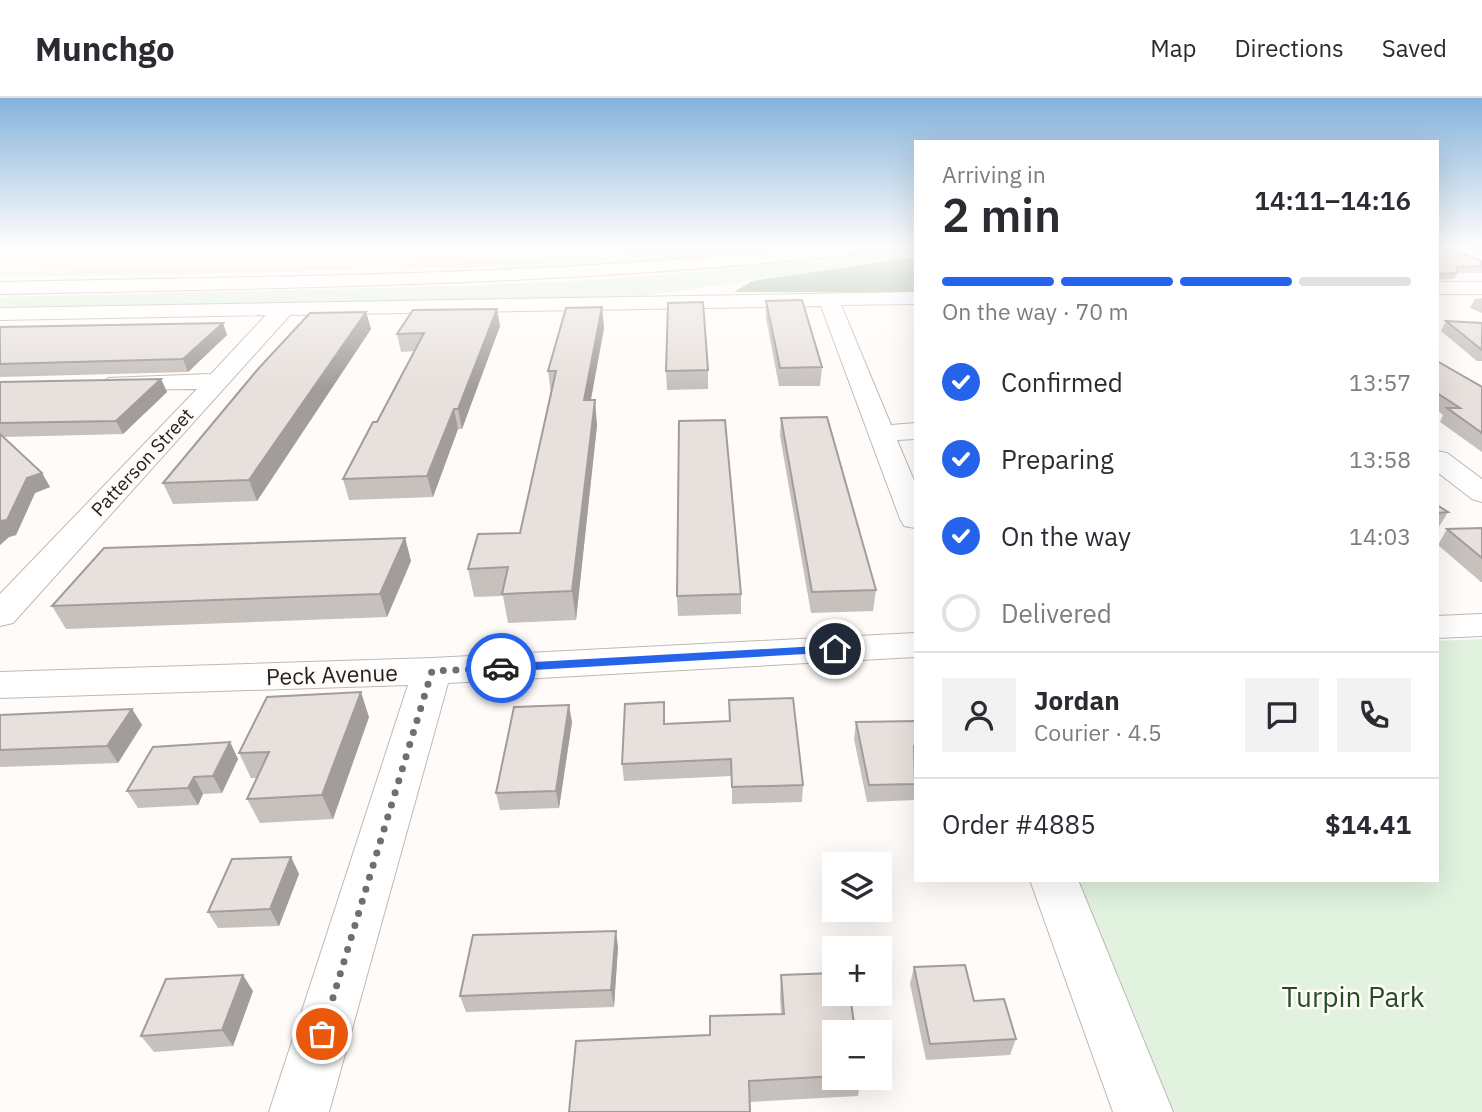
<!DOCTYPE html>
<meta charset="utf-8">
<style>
:root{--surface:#fff;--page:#f2f2f3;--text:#2b2b33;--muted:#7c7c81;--line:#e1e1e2;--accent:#2563eb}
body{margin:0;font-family:"IBM Plex Sans",sans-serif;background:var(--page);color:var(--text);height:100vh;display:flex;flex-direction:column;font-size:26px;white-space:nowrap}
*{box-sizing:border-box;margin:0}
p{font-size:23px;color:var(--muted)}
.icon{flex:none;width:38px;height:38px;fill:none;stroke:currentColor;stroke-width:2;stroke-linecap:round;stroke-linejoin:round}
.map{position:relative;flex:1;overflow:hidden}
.sheet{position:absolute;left:914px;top:42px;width:525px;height:742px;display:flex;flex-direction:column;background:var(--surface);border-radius:0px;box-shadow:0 7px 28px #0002}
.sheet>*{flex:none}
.controls{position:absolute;left:822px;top:754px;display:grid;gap:14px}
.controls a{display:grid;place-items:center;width:70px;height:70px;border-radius:0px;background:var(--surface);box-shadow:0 7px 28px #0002;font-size:35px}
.pin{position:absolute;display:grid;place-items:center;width:60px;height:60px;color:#fff;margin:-30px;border:4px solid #fff;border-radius:50%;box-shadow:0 2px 7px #0007}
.courier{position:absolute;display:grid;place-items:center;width:70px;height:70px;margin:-35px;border:5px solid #2563eb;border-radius:50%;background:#fff;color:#222;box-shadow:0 2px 9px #0007}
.head em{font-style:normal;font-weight:600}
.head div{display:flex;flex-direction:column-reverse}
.head{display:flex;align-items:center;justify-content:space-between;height:119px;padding:0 28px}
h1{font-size:46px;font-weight:600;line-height:52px}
.bar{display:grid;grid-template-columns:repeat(4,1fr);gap:10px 7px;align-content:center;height:84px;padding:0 28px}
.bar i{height:9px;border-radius:5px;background:var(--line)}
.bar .current{background:var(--accent)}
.bar p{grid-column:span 4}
.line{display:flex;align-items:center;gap:18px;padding:0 28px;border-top:2px solid var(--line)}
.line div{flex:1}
.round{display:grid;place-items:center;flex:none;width:74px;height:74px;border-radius:0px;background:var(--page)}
ol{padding:0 28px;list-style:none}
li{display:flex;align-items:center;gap:21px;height:77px}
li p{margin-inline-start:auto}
li .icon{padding:7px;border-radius:50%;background:var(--accent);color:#fff;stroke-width:4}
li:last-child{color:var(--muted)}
li i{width:38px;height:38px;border:4px solid var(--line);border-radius:50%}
header{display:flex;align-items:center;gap:42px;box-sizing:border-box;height:98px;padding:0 35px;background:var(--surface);border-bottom:2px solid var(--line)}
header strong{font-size:33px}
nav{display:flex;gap:38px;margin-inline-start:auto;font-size:24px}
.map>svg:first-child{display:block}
.green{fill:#e1f2df}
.forest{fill:#a3bda1}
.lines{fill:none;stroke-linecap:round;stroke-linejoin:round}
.minor-casing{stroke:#bfb9b5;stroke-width:2}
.highway-casing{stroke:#bfb9b5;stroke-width:2}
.minor{fill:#fff;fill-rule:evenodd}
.highway{fill:#fff;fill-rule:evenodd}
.wall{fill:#c7c1bd}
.shaded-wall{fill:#a29d9a}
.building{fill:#e7e0dc;stroke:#a29d9a;stroke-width:2}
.route{fill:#2563eb}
.done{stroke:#716f6c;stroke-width:7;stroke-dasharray:0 12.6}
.labels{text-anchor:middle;stroke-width:5;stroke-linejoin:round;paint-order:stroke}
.far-street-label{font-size:19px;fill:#252321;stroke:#fffbf8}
.street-label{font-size:23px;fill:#252321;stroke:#fffbf8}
.near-park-label{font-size:28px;fill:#264c24;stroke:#fffbf8}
</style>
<header>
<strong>Munchgo</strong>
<nav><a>Map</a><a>Directions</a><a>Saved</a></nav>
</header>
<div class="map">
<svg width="1482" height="1014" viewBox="0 0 1482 1014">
<rect width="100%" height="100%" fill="#fffbf8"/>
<g class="green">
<path d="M 724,148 L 805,148 L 684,160 L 509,170 L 396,169 L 410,165 L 506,163 Z"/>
<path d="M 915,152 L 915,159 L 634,199 L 0,209 L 0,199 L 465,188 L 630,180 Z"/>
<path d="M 343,167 L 356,170 L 340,173 L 0,179 L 0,174 Z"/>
<path d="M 1482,541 L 1482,1014 L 1162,1014 L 1071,782 L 1437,782 L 1437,543 Z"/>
</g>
<path class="forest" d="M 915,159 L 915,194 L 734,194 L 752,183 Z"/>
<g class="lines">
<g class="minor-casing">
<g id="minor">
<path d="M 1437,148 L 1460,148 L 1482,157 L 1482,168 L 1439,152 Z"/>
<rect x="1437" y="184" width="45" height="12"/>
<path d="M 915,194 L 915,206 L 841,207 L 891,327 L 915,325 L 915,341 L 897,342 L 915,385 L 915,430 L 904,428 L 900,421 L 821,208 L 290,217 L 13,525 L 0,528 L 0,496 L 197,291 L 116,292 L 108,290 L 104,285 L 108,280 L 211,276 L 266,217 L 0,222 L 0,210 Z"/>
<path d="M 1437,353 L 1447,355 L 1482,381 L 1482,404 L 1472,401 L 1437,374 Z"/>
<path d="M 1482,516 L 1482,538 L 1437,540 L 1437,518 Z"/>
<path d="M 915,535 L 915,559 L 448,585 L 329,1014 L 269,1014 L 408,587 L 0,600 L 0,574 L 432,560 Z"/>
<path d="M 1030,782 L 1078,782 L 1173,1014 L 1113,1014 Z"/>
</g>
</g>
<g class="highway-casing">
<path id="highway" d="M 823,148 L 884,148 L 875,154 C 584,187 292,190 0,196 L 0,184 C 274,178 550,178 823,148 Z"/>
</g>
<use href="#minor" class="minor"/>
<use href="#highway" class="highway"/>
</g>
<g class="wall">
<path d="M 1437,148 L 1482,163 L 1482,175 L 1457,175 L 1454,181 L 1437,182 L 1437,184 Z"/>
<path d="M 1467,148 L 1482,148 L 1482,154 Z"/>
<path d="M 1482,200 L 1482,215 L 1470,210 L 1475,201 Z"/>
<path d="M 766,203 L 822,269 L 820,288 L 779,288 L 766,220 Z"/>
<path d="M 602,209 L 604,230 L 591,302 L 597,327 L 576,522 L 508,525 L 503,498 L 474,499 L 468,471 L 520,435 L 551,295 L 548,273 Z"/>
<path d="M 366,214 L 371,231 L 257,403 L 173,406 L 163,385 Z"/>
<path d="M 1446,223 L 1482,225 L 1482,263 L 1477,263 L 1441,233 Z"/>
<path d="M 223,225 L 227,237 L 188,274 L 0,279 L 0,229 Z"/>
<path d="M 500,228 L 462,331 L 458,331 L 433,399 L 349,402 L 343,381 L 377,324 L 415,253 L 401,254 L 397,236 Z"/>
<path d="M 1437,263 L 1482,289 L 1482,354 L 1440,324 L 1443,317 L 1437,312 Z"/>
<path d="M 708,272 L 708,291 L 667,292 L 666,273 Z"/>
<path d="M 161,281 L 167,294 L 123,336 L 4,339 L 42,375 L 50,389 L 35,395 L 16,437 L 9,439 L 0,447 L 0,284 Z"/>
<path d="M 781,320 L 876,492 L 873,513 L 811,515 L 780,338 Z"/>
<path d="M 1437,407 L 1448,414 L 1439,429 L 1437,429 Z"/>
<path d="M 1482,430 L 1482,484 L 1481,484 L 1438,447 L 1447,431 Z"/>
<path d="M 405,440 L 411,463 L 387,519 L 66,531 L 52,508 Z"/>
<path d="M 741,496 L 741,516 L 678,518 L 677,498 Z"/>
<path d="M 132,611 L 142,627 L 118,665 L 0,669 L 0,617 Z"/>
<path d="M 369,619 L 333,721 L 260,725 L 247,701 L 257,680 L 251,680 L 239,655 Z"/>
<path d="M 915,623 L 915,702 L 867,704 L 854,641 L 856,624 Z"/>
<path d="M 572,624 L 559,710 L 500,712 L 496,695 Z"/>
<path d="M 665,626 L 803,687 L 802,704 L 732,706 L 732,678 L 624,683 L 622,666 Z"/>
<path d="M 230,644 L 238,661 L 222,695 L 203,696 L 198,707 L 138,710 L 127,693 Z"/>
<path d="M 291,759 L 299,776 L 279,828 L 218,830 L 208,814 Z"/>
<path d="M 618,849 L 614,909 L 466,914 L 460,898 Z"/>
<path d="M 914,869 L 974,903 L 1016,941 L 1010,957 L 926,962 L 910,886 Z"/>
<path d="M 781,877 L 835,934 L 835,980 L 861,980 L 858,998 L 750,1004 L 710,937 L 781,916 L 780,900 Z"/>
<path d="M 253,893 L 233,948 L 154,954 L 141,938 Z"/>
</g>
<g class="shaded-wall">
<path d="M 602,209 L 604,230 L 586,327 L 584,302 Z"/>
<path d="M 497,211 L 500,228 L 462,331 L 458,311 Z"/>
<path d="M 366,214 L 371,231 L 257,403 L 249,382 Z"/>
<path d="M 223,225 L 227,237 L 188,274 L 183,261 Z"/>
<path d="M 161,281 L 167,294 L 123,336 L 116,323 Z"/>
<path d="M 595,302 L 597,327 L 576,522 L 572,493 Z"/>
<path d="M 454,311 L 458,331 L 433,399 L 427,378 Z"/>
<path d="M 42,375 L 50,389 L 35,395 L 16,437 L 9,439 L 0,447 L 0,423 L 27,380 Z"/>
<path d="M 405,440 L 411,463 L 387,519 L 380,496 Z"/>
<path d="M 361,594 L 369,619 L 333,721 L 322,697 Z"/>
<path d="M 569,607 L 572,624 L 559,710 L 556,693 Z"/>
<path d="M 132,611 L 142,627 L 118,665 L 107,648 Z"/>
<path d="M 230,644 L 238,661 L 222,695 L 213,678 Z"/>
<path d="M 194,679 L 203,696 L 198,707 L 188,690 Z"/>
<path d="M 291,759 L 299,776 L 279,828 L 270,811 Z"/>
<path d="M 616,833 L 618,849 L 614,909 L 611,892 Z"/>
<path d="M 243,877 L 253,893 L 233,948 L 222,932 Z"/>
</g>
<g class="building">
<path d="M 1437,148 L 1441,148 L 1482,163 L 1482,168 L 1457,169 L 1457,175 L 1438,176 L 1437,182 Z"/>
<path d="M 802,202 L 822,269 L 780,270 L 766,203 Z"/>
<path d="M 703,204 L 708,272 L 666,273 L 668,205 Z"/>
<path d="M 602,209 L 584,302 L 595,302 L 572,493 L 502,496 L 508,469 L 468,471 L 478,436 L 520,435 L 556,273 L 548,273 L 566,210 Z"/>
<path d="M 497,211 L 458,311 L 454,311 L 427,378 L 343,381 L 373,324 L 377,324 L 424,235 L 397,236 L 413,212 Z"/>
<path d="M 366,214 L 249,382 L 163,385 L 258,271 L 310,215 Z"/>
<path d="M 1446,223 L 1482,225 L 1482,252 Z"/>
<path d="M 223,225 L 183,261 L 0,266 L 0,229 Z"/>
<path d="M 1437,263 L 1482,289 L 1482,335 L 1447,310 L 1460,310 L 1437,295 Z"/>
<path d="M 161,281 L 116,323 L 0,325 L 0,284 Z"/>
<path d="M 827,319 L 876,492 L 812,494 L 781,320 Z"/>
<path d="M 725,322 L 741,496 L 677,498 L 679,323 Z"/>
<path d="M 0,336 L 42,375 L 27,380 L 7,422 L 0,423 Z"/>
<path d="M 1437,407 L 1448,414 L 1437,415 Z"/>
<path d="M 1482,430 L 1482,460 L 1447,431 Z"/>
<path d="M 405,440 L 380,496 L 52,508 L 104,450 Z"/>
<path d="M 361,594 L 322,697 L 247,701 L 269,654 L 239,655 L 267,599 Z"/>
<path d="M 793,600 L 803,687 L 732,689 L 731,661 L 622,666 L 625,606 L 664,604 L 664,626 L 730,623 L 729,602 Z"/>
<path d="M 569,607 L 556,693 L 496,695 L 514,609 Z"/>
<path d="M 132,611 L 107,648 L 0,652 L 0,617 Z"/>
<path d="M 915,623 L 915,648 L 914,648 L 915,686 L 869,687 L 856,624 Z"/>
<path d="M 230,644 L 213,678 L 194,679 L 188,690 L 127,693 L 153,649 Z"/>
<path d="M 291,759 L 270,811 L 208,814 L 232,761 Z"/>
<path d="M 616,833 L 611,892 L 460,898 L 473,837 Z"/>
<path d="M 965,867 L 974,903 L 1004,901 L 1016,941 L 930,946 L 914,869 Z"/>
<path d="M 835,875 L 835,896 L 850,896 L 855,934 L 835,934 L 835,978 L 749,983 L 750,1014 L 569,1014 L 576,943 L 710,937 L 710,918 L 784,916 L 781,877 Z"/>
<path d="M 243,877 L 222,932 L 141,938 L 166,881 Z"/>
</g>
<linearGradient id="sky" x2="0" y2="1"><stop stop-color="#85b3db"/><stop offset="0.51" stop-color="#fffdfc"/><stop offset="1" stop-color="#fffdfc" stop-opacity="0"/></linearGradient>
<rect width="1482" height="290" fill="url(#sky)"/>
<path class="route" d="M 835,547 L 840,549 L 840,554 L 501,574 L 494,570 L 501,566 Z"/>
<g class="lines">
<path class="done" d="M 322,936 L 432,573 L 501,570"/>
</g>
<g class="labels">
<g class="far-street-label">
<text transform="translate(142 364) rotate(-47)" y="7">Patterson Street</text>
</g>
<g class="street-label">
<text transform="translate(332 577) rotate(-2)" y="8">Peck Avenue</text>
</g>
<g class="near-park-label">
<text x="1353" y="909">Turpin Park</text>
</g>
</g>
</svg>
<div class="controls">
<a><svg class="icon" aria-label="layers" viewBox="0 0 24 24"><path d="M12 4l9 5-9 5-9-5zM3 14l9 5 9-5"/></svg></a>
<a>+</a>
<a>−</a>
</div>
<div class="pin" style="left:322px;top:936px;background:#ea580c"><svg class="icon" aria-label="bag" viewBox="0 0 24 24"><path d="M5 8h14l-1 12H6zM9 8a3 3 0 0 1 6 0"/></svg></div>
<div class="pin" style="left:835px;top:551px;background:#1f2937"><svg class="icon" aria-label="home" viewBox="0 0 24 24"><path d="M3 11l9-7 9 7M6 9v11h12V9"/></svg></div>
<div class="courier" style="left:501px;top:570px"><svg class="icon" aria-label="car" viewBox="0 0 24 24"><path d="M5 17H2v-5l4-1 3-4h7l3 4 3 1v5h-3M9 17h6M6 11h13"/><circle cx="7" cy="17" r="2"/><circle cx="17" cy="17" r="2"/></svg></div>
<section class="sheet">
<div class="head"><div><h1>2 min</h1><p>Arriving in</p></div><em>14:11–14:16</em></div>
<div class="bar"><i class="current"></i><i class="current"></i><i class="current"></i><i></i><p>On the way · 70 m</p></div>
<ol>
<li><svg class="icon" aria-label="check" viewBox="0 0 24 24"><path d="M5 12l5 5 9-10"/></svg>Confirmed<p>13:57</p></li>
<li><svg class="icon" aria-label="check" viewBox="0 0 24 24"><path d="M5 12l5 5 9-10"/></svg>Preparing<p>13:58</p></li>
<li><svg class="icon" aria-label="check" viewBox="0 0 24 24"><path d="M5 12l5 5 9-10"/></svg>On the way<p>14:03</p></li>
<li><i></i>Delivered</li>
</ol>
<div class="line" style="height:126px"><a class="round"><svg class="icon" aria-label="person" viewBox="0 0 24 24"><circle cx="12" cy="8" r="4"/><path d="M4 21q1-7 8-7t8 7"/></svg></a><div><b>Jordan</b><p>Courier · 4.5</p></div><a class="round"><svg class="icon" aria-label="chat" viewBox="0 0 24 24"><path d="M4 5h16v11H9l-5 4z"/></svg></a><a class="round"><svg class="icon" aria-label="phone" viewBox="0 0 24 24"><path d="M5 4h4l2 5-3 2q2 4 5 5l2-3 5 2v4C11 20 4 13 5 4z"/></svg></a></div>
<div class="line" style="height:91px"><div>Order #4885</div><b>$14.41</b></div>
</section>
</div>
